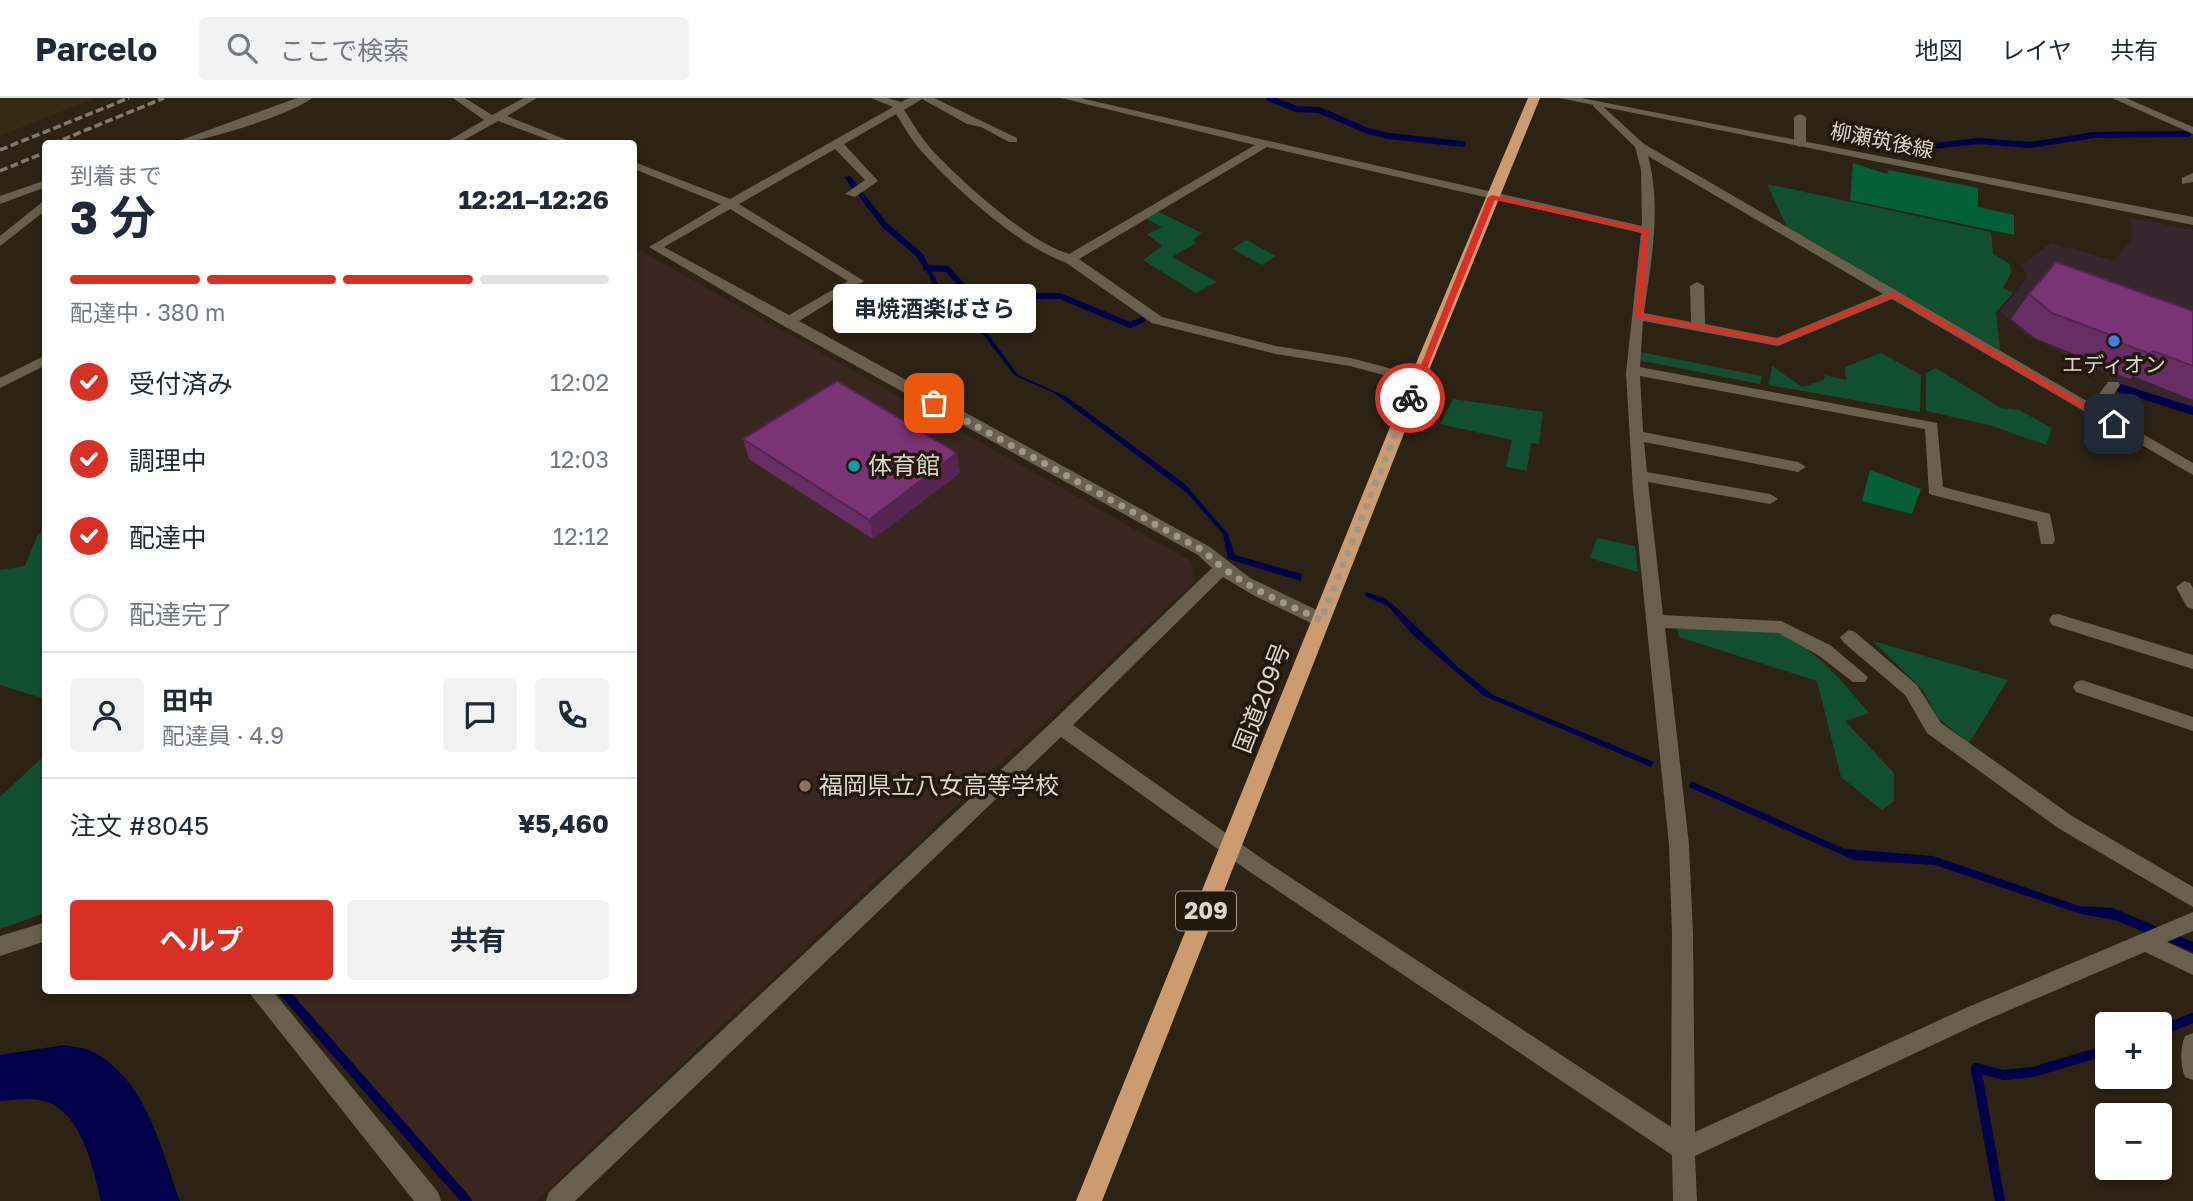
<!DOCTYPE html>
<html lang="ja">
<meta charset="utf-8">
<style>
:root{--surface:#fff;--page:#f2f2f3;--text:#1f2937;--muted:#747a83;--line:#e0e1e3;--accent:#d93025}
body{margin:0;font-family:"Golos Text","Noto Sans JP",sans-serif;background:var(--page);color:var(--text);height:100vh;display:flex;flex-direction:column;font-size:26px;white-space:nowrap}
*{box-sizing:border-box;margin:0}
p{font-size:23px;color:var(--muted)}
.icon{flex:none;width:38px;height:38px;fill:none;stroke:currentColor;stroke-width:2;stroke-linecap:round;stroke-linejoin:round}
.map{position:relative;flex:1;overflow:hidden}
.details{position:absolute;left:42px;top:42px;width:595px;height:854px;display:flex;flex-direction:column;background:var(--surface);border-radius:7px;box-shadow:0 4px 10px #0003}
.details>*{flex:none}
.controls{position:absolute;left:2095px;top:914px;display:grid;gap:14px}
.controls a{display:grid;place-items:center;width:77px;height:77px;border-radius:7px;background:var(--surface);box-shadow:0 4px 10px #0003;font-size:35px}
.pin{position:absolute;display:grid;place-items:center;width:60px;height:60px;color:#fff;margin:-30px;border-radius:14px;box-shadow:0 4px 10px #0006}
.courier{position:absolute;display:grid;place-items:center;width:70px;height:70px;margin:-35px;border:5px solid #d93025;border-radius:50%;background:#fff;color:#222;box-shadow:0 2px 9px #0007}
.bubble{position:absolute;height:49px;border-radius:7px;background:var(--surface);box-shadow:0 4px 10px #0003;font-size:23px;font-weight:700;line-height:49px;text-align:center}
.overview em{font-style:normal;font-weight:700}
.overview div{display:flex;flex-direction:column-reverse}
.overview{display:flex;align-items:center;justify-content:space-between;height:119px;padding:0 28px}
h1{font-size:46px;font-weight:700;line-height:52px}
.bar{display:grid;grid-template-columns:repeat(4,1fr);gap:10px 7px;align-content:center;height:84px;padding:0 28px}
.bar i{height:9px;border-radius:5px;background:var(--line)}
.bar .current{background:var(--accent)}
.bar p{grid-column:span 4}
.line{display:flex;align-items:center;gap:18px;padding:0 28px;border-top:2px solid var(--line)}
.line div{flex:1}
.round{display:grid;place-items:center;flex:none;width:74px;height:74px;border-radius:7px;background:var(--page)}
ol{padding:0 28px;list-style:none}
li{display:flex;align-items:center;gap:21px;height:77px}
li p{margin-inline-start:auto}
li .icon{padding:7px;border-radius:50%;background:var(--accent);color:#fff;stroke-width:4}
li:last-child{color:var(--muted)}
li i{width:38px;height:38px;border:4px solid var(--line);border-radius:50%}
.button{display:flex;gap:14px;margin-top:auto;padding:14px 28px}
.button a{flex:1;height:80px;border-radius:7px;background:var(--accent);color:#fff;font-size:28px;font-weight:700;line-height:80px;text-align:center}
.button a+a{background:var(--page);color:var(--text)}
header{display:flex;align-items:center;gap:42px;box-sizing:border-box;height:98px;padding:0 35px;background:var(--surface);border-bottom:2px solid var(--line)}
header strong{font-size:33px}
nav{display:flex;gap:38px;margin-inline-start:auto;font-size:24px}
.search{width:490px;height:63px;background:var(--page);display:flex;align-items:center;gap:18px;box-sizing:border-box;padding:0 24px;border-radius:7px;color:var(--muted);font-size:26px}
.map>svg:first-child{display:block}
.commercial{fill:#38262e}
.built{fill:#372a15}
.education{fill:#39271f}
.green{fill:#124f2f}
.forest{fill:#036037}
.water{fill:#010048}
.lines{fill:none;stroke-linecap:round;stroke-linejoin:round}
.stream-far2{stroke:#010048;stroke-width:6}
.stream-far1{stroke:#010048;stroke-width:8}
.stream{stroke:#010048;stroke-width:10}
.minor{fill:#695f4e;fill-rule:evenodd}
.secondary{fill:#695f4e;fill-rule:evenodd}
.trunk{fill:#cc9c70;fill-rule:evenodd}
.rail{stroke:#827a6e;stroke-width:3.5;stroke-dasharray:8 3.5;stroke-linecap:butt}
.wall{fill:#692d65}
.shaded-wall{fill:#552452}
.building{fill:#7a3475;stroke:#552452;stroke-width:2}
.route{fill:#d93025}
.done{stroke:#9e978c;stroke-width:7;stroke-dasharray:0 12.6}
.shop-dot{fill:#3f7fe0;stroke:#22190b;stroke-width:2.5}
.culture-dot{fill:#0f9aa8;stroke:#22190b;stroke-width:2.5}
.education-dot{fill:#8d6e63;stroke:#22190b;stroke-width:2.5}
.labels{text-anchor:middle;stroke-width:7;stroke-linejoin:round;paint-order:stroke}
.far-street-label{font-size:21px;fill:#dcd6cd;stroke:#22190b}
.far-poi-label{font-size:21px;fill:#dcd6cd;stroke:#22190b}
.shield{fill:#22190b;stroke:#a49d93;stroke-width:2}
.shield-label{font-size:23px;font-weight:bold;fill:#dcd6cd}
.poi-label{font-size:24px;fill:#dcd6cd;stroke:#22190b;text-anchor:start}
.street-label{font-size:24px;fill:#dcd6cd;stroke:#22190b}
</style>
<header>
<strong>Parcelo</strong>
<div class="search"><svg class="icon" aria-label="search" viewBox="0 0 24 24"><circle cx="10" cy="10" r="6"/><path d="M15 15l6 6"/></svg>ここで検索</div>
<nav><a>地図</a><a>レイヤ</a><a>共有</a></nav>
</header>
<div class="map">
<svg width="2193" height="1103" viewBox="0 0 2193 1103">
<rect width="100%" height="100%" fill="#2c2314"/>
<path class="commercial" d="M 2131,120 L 2193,132 L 2193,310 L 2109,284 L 2109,278 L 2024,236 L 2000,213 L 2027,180 L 2022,167 L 2051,145 L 2114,163 L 2131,142 Z"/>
<path class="built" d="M 0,0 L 95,0 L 0,38 Z"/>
<path class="education" d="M 634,149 L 1191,463 L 1194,484 L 536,1103 L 462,1103 L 289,893 L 634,892 Z"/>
<g class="green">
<path d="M 1767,86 L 1991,134 L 1993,156 L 2010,166 L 2011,175 L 2003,190 L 2013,195 L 1996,214 L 2000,252 L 1787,129 Z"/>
<path d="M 1157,113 L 1202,135 L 1193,142 L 1196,145 L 1172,159 L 1217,184 L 1196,195 L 1143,162 L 1162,148 L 1147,136 L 1162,129 L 1144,120 Z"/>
<path d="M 1246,142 L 1276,158 L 1262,167 L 1232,151 Z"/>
<path d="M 1640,254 L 1762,278 L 1760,286 L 1638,262 Z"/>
<path d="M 1881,255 L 1921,277 L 1920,314 L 1769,287 L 1772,268 L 1802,289 L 1824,282 L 1825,277 L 1846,282 L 1845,269 Z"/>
<path d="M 1936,270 L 2001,310 L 2019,312 L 2052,330 L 2046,347 L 1989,327 L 1926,313 L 1926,275 Z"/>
<path d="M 1453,301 L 1543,314 L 1539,346 L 1531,345 L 1527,373 L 1506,369 L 1512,342 L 1440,326 Z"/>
<path d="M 45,433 L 45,601 L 0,587 L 0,472 L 25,468 L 38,436 Z"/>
<path d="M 1597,440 L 1635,448 L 1638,474 L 1590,460 Z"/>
<path d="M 1676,526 C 1706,529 1740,527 1769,533 C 1810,542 1843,585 1869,615 L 1845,623 L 1894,675 L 1894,703 L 1882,712 L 1841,679 L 1817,583 L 1679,539 Z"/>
<path d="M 1873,543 L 2008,582 L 1969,645 L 1938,620 L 1922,591 Z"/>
<path d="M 45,657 L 45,815 L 0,831 L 0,699 Z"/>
</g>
<g class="forest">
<path d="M 1853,65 L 1887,76 L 1889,72 L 1978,90 L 1978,109 L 2014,117 L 2014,137 L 1850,102 Z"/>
<path d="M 1870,372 L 1921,391 L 1912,416 L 1862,403 Z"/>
</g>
<g class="water">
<path d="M 850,78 L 886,124 L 923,156 L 946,202 L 988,236 L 1018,277 L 1067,299 L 1185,386 L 1228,436 L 1235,457 L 1302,476 L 1301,483 L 1228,461 L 1223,436 L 1187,395 L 1054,295 L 1014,277 L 982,235 L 938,200 L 929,177 L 915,157 L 883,130 L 844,79 Z"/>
<path d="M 1366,494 L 1384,500 L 1397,510 L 1459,570 L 1493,597 L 1654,664 L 1651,669 L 1484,598 L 1412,536 L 1388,508 L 1365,498 Z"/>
<path d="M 1691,683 L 1845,751 L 1933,758 L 2079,808 L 2113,810 L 2193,844 L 2193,854 L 2115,822 L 2081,816 L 1935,767 L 1854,762 L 1689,689 Z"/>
<path d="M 64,947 C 74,949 87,950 95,955 C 147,984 161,1051 180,1103 L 101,1103 C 94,1072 81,1012 44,1003 C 30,999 13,1002 0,1003 L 0,957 Z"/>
</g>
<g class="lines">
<g class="stream-far2">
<path d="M 1269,0 L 1296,11 L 1319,12 L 1368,33 L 1389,38 L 1463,46"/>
<path d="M 1924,49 L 1979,43 L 2030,47 L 2094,37 L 2188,36"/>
<path d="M 926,170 L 947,171 L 967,193 L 980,198 L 1060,198 L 1130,227 L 1142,222"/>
</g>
<path class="stream-far1" d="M 2120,290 L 2193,313"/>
<g class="stream">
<path d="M 282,892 L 467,1103"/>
<path d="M 2160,933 L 2193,920"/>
<path d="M 2000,1103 L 1976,970 L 2004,977 L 2033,974 L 2107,952"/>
</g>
<g class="minor">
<path d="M 297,0 L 312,0 C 291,17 197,46 170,46 Z"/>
<path d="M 453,0 L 465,0 L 492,17 L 524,0 L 537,0 L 507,18 L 577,46 L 560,46 L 498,23 L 457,46 L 443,46 L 484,22 Z"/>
<path d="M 871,0 L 887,0 L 901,4 L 909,0 L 934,0 L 1017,40 L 1017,44 L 1009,44 L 981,29 L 967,26 L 922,1 L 904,12 C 913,25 921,40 932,52 C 962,84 1028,144 1069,156 L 1255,47 L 1061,0 L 1080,0 L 1642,128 L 1641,72 L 1635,49 L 1593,8 L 1593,4 L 1597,3 L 1644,46 L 2092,306 L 2108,284 L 2118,284 L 2120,287 L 2103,313 L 2193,365 L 2193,377 L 1892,201 L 1778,248 L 1643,223 L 1640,269 L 1937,325 L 1943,389 L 2050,416 L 2055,442 L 2053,446 L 2041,446 L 2037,424 L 1929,396 L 1925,331 L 1640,278 L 1643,334 L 1798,364 L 1806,369 L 1798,374 L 1644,344 L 1647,374 L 1770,396 L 1778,401 L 1770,406 L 1648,384 L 1663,517 L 1781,523 L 1830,547 L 1868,579 L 1865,584 L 1853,584 L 1818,557 L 1778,535 L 1665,530 L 1689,747 L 1693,836 L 1695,1034 L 1968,909 L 2193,814 L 2193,833 L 2167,844 L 2193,856 L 2193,877 L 2145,854 L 1984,923 L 1695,1058 L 1697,1103 L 1673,1103 L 1672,1057 L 1247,772 L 1061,639 L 575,1103 L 546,1103 L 549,1094 L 1053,623 L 1212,470 L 1198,457 L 782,227 L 649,149 L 721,106 L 634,71 L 634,64 L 730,101 L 893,9 ZM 896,16 C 905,30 913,45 924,56 C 957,92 1020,149 1065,164 L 1152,225 L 1276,256 L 1350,268 L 1417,286 L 1422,285 L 1422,279 L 1351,260 L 1276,248 L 1162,219 L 1079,161 L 1267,49 L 1641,135 L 1626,275 L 1633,393 L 1669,747 L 1672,836 L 1671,1029 L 1261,760 L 1073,627 L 1223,479 L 1253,497 L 1315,527 L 1321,528 L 1330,522 L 1327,517 L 1250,480 L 1210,449 L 799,223 L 864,183 L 739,106 L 835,51 L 865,82 L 845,96 L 855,99 L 878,83 L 844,46 ZM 1648,58 L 1883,196 L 1777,240 L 1705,226 L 1704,188 L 1697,184 L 1690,188 L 1691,224 L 1644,215 C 1651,164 1662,109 1648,58 ZM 730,111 L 848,183 L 789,217 L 664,149 Z"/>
<path d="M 2112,0 L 2126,0 L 2193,29 L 2193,36 Z"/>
<path d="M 1800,16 L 1806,19 L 1806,46 L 1800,49 L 1794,46 L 1794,19 Z"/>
<path d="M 2193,75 L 2193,84 L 2182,86 L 2182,80 Z"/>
<path d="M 46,82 L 46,89 L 0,106 L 0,98 Z"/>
<path d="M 46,101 L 46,112 L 0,148 L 0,138 Z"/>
<path d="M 46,257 L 46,267 L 0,290 L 0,280 Z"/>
<path d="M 2184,483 L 2190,485 L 2193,490 L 2193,511 L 2187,509 L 2176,489 Z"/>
<path d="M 2058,516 L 2193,557 L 2193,571 L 2052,527 L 2049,522 L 2052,517 Z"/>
<path d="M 1849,532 L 1855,534 L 1917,587 L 1941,625 L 2072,718 L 2193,789 L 2193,809 L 2058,730 L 1927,635 L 1905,597 L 1843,544 L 1840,539 Z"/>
<path d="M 2082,582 L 2193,619 L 2193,633 L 2076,594 L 2073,589 L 2076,584 Z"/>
<path d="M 46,824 L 46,843 L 0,858 L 0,838 Z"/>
<path d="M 247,892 L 272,892 L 438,1094 L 441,1103 L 414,1103 Z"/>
<path d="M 2193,935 L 2193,982 L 2185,979 C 2180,967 2180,950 2185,938 Z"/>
</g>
<path class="secondary" d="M 1559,0 L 1581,0 L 2193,119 L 2193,127 Z"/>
<path class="trunk" d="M 1528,0 L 1540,0 L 1425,282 L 1102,1103 L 1076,1103 L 1409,282 Z"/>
<g class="rail">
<path d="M 52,46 L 164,0"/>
<path d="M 0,52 L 129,0"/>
<path d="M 0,73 L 46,54"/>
</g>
</g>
<g class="wall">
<path d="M 2029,196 L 2193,213 L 2193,302 L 2133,278 L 2130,281 L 2100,270 L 2101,267 L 2035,240 L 2011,221 Z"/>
<path d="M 743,341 L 960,375 L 873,441 L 749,361 Z"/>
</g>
<g class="shaded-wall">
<path d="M 2153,253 L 2133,278 L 2130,281 L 2150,256 Z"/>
<path d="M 957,355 L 960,375 L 873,441 L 869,422 Z"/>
</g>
<g class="building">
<path d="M 2056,164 L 2193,213 L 2193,268 L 2153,253 L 2150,256 L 2119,244 L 2121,241 L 2052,215 L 2029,196 Z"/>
<path d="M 837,283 L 957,355 L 869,422 L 743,341 Z"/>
</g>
<path class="route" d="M 1492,97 L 1649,131 L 1643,216 L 1777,241 L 1894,194 L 2119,326 L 2111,328 L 1893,199 L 1778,246 L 1635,219 L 1642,134 L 1495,102 L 1415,300 L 1407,302 L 1488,99 Z"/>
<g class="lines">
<path class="done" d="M 934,305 L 1204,453 C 1236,486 1280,503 1321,522 L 1410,300"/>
</g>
<circle class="shop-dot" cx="2114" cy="243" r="7"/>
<circle class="culture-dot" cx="854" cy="368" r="7"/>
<circle class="education-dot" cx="805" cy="688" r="7"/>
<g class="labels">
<g class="far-street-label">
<text transform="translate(1882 43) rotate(11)" y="7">柳瀬筑後線</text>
</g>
<g class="far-poi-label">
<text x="2114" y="274">エディオン</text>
</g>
<rect class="shield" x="1176" y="793.5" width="60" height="39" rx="5"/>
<g class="shield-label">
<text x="1206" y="821">209</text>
</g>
<g class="poi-label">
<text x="868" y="376">体育館</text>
<text x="819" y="696">福岡県立八女高等学校</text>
</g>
<g class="street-label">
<text transform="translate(1262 600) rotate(-69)" y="8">国道209号</text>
</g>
</g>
</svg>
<div class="controls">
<a>+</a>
<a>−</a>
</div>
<div class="pin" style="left:934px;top:305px;background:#ea580c"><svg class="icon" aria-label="bag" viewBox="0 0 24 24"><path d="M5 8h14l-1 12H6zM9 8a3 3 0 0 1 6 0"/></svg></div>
<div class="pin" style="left:2114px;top:326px;background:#1f2937"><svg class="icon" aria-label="home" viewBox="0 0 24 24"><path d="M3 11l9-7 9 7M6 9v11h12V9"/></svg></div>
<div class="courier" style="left:1410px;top:300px"><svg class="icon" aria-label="bike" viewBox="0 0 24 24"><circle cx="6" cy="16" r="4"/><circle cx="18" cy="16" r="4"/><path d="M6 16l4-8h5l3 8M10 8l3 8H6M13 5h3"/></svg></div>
<div class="bubble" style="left:833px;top:186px;width:203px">串焼酒楽ばさら</div>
<section class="details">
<div class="overview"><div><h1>3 分</h1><p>到着まで</p></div><em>12:21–12:26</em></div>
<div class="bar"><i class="current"></i><i class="current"></i><i class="current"></i><i></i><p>配達中 · 380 m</p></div>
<ol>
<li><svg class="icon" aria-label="check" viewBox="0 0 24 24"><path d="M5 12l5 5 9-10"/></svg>受付済み<p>12:02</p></li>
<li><svg class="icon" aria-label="check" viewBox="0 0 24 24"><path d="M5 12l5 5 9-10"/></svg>調理中<p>12:03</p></li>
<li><svg class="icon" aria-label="check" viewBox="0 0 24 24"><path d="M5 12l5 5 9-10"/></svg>配達中<p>12:12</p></li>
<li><i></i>配達完了</li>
</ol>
<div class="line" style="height:126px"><a class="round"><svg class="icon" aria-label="person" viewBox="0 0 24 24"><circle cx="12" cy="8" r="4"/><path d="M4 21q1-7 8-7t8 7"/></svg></a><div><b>田中</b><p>配達員 · 4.9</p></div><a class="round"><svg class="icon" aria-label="chat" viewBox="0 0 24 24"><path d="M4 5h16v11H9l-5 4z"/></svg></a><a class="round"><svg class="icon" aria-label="phone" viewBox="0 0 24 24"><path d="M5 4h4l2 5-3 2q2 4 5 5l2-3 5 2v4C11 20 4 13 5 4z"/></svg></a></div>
<div class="line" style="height:91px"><div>注文 #8045</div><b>¥5,460</b></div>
<div class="button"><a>ヘルプ</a><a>共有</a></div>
</section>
</div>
